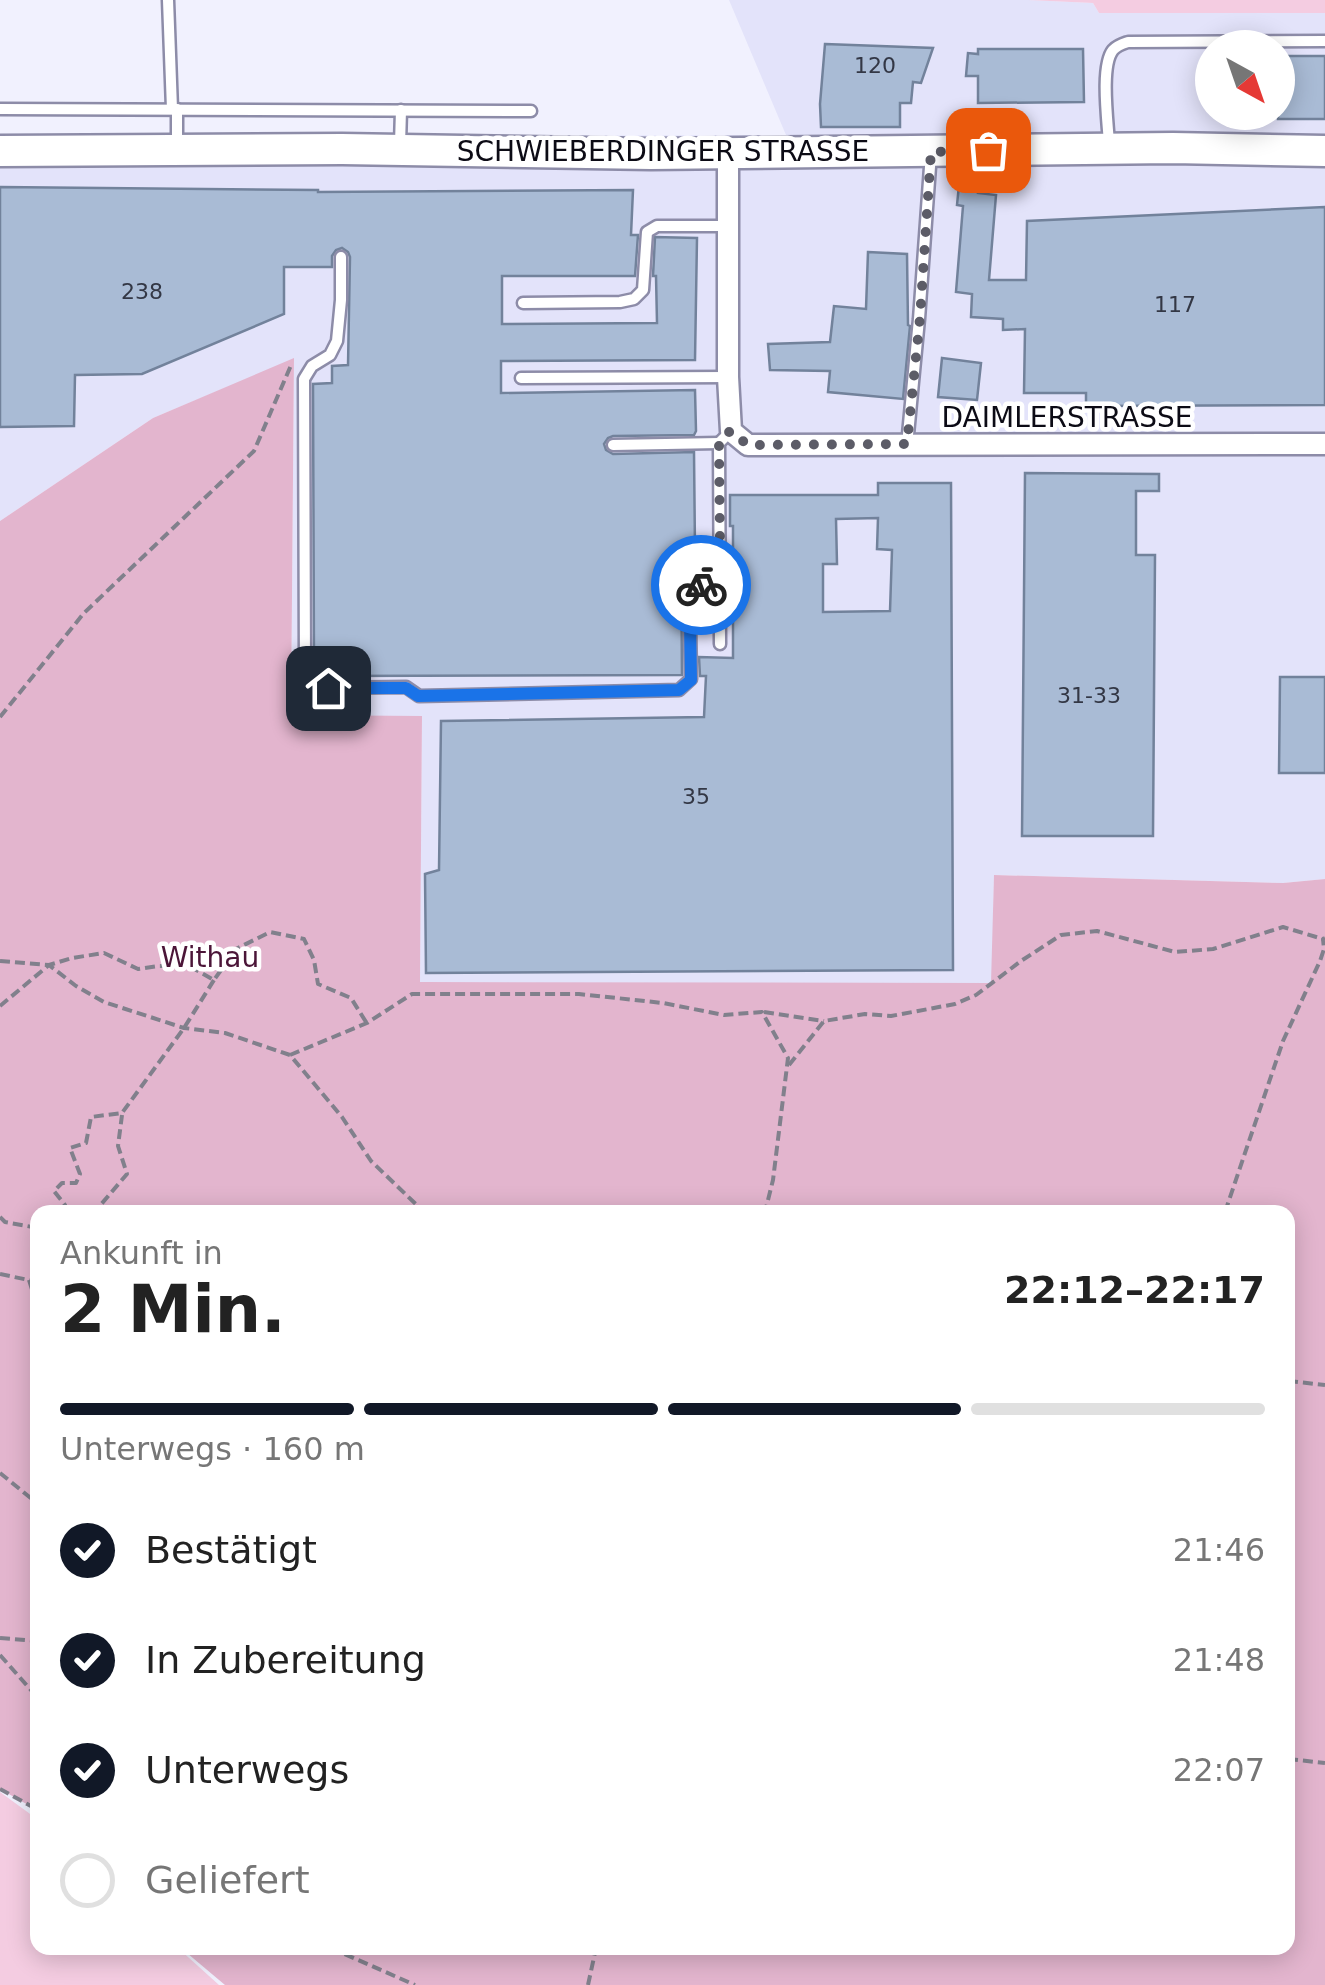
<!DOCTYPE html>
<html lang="de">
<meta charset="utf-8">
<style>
:root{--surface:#fff;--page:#f6f6f6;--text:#222;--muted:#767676;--line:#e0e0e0;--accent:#111827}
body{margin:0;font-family:"DejaVu Sans",sans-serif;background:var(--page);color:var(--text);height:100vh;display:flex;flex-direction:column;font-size:38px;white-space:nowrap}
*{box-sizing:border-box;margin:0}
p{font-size:32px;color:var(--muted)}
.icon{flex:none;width:55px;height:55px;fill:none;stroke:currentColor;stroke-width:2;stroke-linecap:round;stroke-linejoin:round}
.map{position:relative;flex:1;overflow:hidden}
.sheet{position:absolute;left:30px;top:1205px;width:1265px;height:750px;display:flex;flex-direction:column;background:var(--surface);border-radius:20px;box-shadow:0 5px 25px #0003}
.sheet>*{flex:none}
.needle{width:65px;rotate:140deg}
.tools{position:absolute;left:1195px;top:30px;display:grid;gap:20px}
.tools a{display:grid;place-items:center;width:100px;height:100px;border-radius:50%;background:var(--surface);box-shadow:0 5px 25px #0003;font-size:50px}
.pin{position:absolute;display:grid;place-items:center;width:85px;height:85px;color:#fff;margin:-42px;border-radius:20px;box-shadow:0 5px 15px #0006}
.courier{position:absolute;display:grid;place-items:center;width:100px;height:100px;margin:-50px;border:8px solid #1a73e8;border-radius:50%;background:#fff;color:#222;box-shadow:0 2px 12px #0007}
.summary em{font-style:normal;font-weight:700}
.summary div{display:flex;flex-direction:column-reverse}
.summary{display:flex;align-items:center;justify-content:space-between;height:170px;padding:0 30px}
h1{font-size:65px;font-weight:700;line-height:75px}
.bar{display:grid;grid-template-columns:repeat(4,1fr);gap:15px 10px;align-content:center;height:120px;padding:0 30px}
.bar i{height:12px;border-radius:8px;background:var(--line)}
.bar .selected{background:var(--accent)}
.bar p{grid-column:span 4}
ol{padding:0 30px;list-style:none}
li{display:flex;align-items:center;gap:30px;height:110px}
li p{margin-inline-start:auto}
li .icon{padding:10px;border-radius:50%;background:var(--accent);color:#fff;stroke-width:4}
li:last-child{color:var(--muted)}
li i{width:55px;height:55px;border:5px solid var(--line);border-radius:50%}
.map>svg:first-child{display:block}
.built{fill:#e3e3fa;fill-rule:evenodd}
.green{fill:#f4cce1}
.forest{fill:#e3b5ce}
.building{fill:#a9bbd5;stroke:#72829b;stroke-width:2.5;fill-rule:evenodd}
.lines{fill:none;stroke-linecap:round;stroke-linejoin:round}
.lane-casing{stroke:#8d8ca8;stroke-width:15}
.street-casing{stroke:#8d8ca8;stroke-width:25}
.secondary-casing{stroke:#8d8ca8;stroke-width:35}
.path{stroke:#81808c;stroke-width:4;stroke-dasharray:10 5;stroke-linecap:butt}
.lane{stroke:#fff;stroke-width:10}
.street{stroke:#fff;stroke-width:20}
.secondary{stroke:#fff;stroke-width:30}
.done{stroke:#5c5c67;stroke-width:10;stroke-dasharray:0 18}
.route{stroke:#1a73e8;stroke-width:12}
.labels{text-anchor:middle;stroke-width:9;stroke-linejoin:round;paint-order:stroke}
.number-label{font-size:22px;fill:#333745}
.street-label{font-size:28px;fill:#0c0b15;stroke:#fff}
.park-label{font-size:28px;fill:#4b1538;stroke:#fff}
</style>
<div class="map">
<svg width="1325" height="1985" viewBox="0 0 1325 1985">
<rect width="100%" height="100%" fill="#f1f1fe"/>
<path class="built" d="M 729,0 L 1028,0 L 1093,3 L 1099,13 L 1325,13 L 1325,879 L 1283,883 L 994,875 L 992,983 L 420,983 L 422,717 L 291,716 L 294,359 L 153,418 L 0,521 L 0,137 L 786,135 ZM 1212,48 L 1278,48 L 1278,112 L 1212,112 Z"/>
<g class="green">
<path d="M 1028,0 L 1325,0 L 1325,13 L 1099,13 L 1093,3 Z"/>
<path d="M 0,1792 L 37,1819 L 38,1948 L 178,1948 L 219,1985 L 0,1985 Z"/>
</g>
<path class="forest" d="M 294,358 L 291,715 L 422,716 L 420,982 L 991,983 L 994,875 L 1283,883 L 1325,879 L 1325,1985 L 225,1985 L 181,1948 L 1288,1948 L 1288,1212 L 38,1212 L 37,1810 L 0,1789 L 0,521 L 153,418 Z"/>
<g class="building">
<path d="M 825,44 L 933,48 L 921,83 L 913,82 L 911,103 L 900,103 L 900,127 L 821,127 L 820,104 Z"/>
<path d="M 978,49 L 1083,49 L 1084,102 L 978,103 L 978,76 L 966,76 L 968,53 L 978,54 Z"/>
<rect x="1278" y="56" width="47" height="63"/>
<path d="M 959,185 L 979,186 L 978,193 L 996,195 L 989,280 L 1026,280 L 1027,221 L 1325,207 L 1325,405 L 1086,406 L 1086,393 L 1024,393 L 1025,329 L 1003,330 L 1003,319 L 971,317 L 972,294 L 956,292 L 963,206 L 957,205 Z"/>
<path d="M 0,187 L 318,190 L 318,192 L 633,190 L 631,235 L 638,235 L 635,276 L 502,276 L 502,324 L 657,323 L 656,276 L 653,276 L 655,237 L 697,238 L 695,360 L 501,361 L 501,393 L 695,390 L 696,431 L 694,435 L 613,436 L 608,438 L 604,444 L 606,450 L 613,454 L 694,452 L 695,550 L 681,550 L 682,675 L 328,676 L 314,663 L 313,384 L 332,383 L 332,366 L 348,365 L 350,257 L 348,252 L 342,248 L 336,250 L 332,256 L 332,267 L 284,267 L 284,314 L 142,374 L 75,375 L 74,426 L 0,427 Z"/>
<path d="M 868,252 L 907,254 L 908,325 L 910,326 L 903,399 L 828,392 L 830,371 L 770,370 L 768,344 L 830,342 L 834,306 L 866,309 Z"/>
<path d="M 942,358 L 981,363 L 977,400 L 938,397 Z"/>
<path d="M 1025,473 L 1159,474 L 1159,491 L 1136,491 L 1136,555 L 1155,555 L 1153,836 L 1022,836 Z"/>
<path d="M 878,483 L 951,483 L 953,970 L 426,973 L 425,874 L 439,870 L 441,721 L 704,717 L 706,676 L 700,676 L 699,657 L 733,658 L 733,526 L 730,526 L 730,495 L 878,495 ZM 878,518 L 877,549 L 892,550 L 890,611 L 823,612 L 823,564 L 837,564 L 836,519 Z"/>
<path d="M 1280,677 L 1325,677 L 1325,773 L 1279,773 Z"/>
</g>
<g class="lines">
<g class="lane-casing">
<g id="lane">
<path d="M 168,0 L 172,109"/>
<path d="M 0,109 L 531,111"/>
<path d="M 177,109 L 177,144"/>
<path d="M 400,144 L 401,110"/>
<path d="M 1109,144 C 1108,123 1100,66 1113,50 C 1118,45 1122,44 1128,42 L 1325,41"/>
<path d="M 341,257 L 341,300 L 337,341 L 330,355 L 312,366 L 304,379 L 305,668 L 328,688 L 406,687 L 419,696 L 679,690 L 691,679 L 690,623 L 701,609 L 702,575 L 720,544"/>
<path d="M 523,303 L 620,302 L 634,299 L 643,290 L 647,232 L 657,226 L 728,226"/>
<path d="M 521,378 L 728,377"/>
<path d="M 613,445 L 719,443"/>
<path d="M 907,445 L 919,319 L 931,153"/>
<path d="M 720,644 L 719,443 L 731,431"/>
</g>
</g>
<g class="street-casing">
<path id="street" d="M 728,153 L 728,377 L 731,431 L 748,445 L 1325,444"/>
</g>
<g class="secondary-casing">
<path id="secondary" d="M 0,151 L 342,149 L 651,154 L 1173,148 L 1325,151"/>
</g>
<g class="path">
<path d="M 0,717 L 84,613 L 254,451 L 292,363"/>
<path d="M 0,961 L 49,965 L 76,986 L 104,1002 L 184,1028 L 225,1033 L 290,1055 L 342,1117 L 371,1161 L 424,1212"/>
<path d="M 0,1006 L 49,965 L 72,958 L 104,953 L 138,969 L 159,966 L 189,966 L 214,980 L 236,949 L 270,932 L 304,939 L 314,960 L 318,984 L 351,998 L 366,1022"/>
<path d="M 764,1012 L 824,1021"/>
<path d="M 290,1055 L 367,1023 L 412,994 L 579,994 L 663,1003 L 724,1015 L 762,1012 L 788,1058 L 773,1180 L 765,1212"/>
<path d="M 789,1065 L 824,1021 L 865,1014 L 891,1016 L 955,1004 L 976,995 L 1021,961 L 1061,935 L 1097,931 L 1175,952 L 1213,949 L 1283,927 L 1323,939"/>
<path d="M 61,1212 L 65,1205 L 54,1191 L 62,1183 L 76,1183 L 80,1174 L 70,1148 L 86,1143 L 91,1117 L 122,1113 L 184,1028 L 214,980"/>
<path d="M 90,1212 L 98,1208 L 127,1174 L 118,1146 L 122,1115"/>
<path d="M 1225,1212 L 1283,1041 L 1320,961 L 1324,949 L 1323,939 L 1325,938"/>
<path d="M 0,1217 L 5,1222 L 38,1228"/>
<path d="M 0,1274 L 38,1282"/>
<path d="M 29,1280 L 38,1308"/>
<path d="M 1288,1381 L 1325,1385"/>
<path d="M 0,1473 L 38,1504"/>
<path d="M 0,1638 L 38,1641"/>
<path d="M 0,1655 L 38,1698"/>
<path d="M 1288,1759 L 1325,1763"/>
<path d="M 0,1789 L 38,1810"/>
<path d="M 331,1948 L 415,1985"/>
<path d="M 588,1985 L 596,1948"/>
</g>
<use href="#lane" class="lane"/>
<use href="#street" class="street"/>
<use href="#secondary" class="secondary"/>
</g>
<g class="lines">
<path class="done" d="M 701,585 L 702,574 L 720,544 L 719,443 L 730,431 L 748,445 L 907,444 L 920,318 L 931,152 L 988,150"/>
<path class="route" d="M 328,688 L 406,688 L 418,696 L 679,690 L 691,680 L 690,623 L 701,610 L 701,585"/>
</g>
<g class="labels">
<g class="number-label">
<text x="875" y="73">120</text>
<text x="142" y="299">238</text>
<text x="1175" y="312">117</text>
<text x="1089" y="703">31-33</text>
<text x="696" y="804">35</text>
</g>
<g class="street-label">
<text x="663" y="161">SCHWIEBERDINGER STRASSE</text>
<text x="1067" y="427">DAIMLERSTRASSE</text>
</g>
<g class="park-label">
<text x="210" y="967">Withau</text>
</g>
</g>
</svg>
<div class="tools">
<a><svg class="needle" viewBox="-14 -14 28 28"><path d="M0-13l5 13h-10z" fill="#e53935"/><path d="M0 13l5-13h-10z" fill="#767676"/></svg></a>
</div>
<div class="pin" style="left:988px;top:150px;background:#ea580c"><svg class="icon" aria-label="bag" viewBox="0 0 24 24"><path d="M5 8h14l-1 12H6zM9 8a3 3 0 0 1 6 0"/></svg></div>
<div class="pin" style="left:328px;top:688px;background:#1f2937"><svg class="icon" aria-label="home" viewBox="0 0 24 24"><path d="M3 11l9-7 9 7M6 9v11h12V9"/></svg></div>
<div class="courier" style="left:701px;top:585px"><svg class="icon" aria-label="bike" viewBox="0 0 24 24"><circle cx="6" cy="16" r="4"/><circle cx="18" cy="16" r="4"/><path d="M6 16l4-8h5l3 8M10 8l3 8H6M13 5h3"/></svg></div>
<section class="sheet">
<div class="summary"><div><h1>2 Min.</h1><p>Ankunft in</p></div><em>22:12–22:17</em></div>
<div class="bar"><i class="selected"></i><i class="selected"></i><i class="selected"></i><i></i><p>Unterwegs · 160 m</p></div>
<ol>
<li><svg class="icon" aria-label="check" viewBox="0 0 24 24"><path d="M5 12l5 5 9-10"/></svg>Bestätigt<p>21:46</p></li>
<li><svg class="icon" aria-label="check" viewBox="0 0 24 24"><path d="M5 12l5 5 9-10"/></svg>In Zubereitung<p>21:48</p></li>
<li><svg class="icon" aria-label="check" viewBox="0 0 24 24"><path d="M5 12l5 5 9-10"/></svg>Unterwegs<p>22:07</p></li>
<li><i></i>Geliefert</li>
</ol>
</section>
</div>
